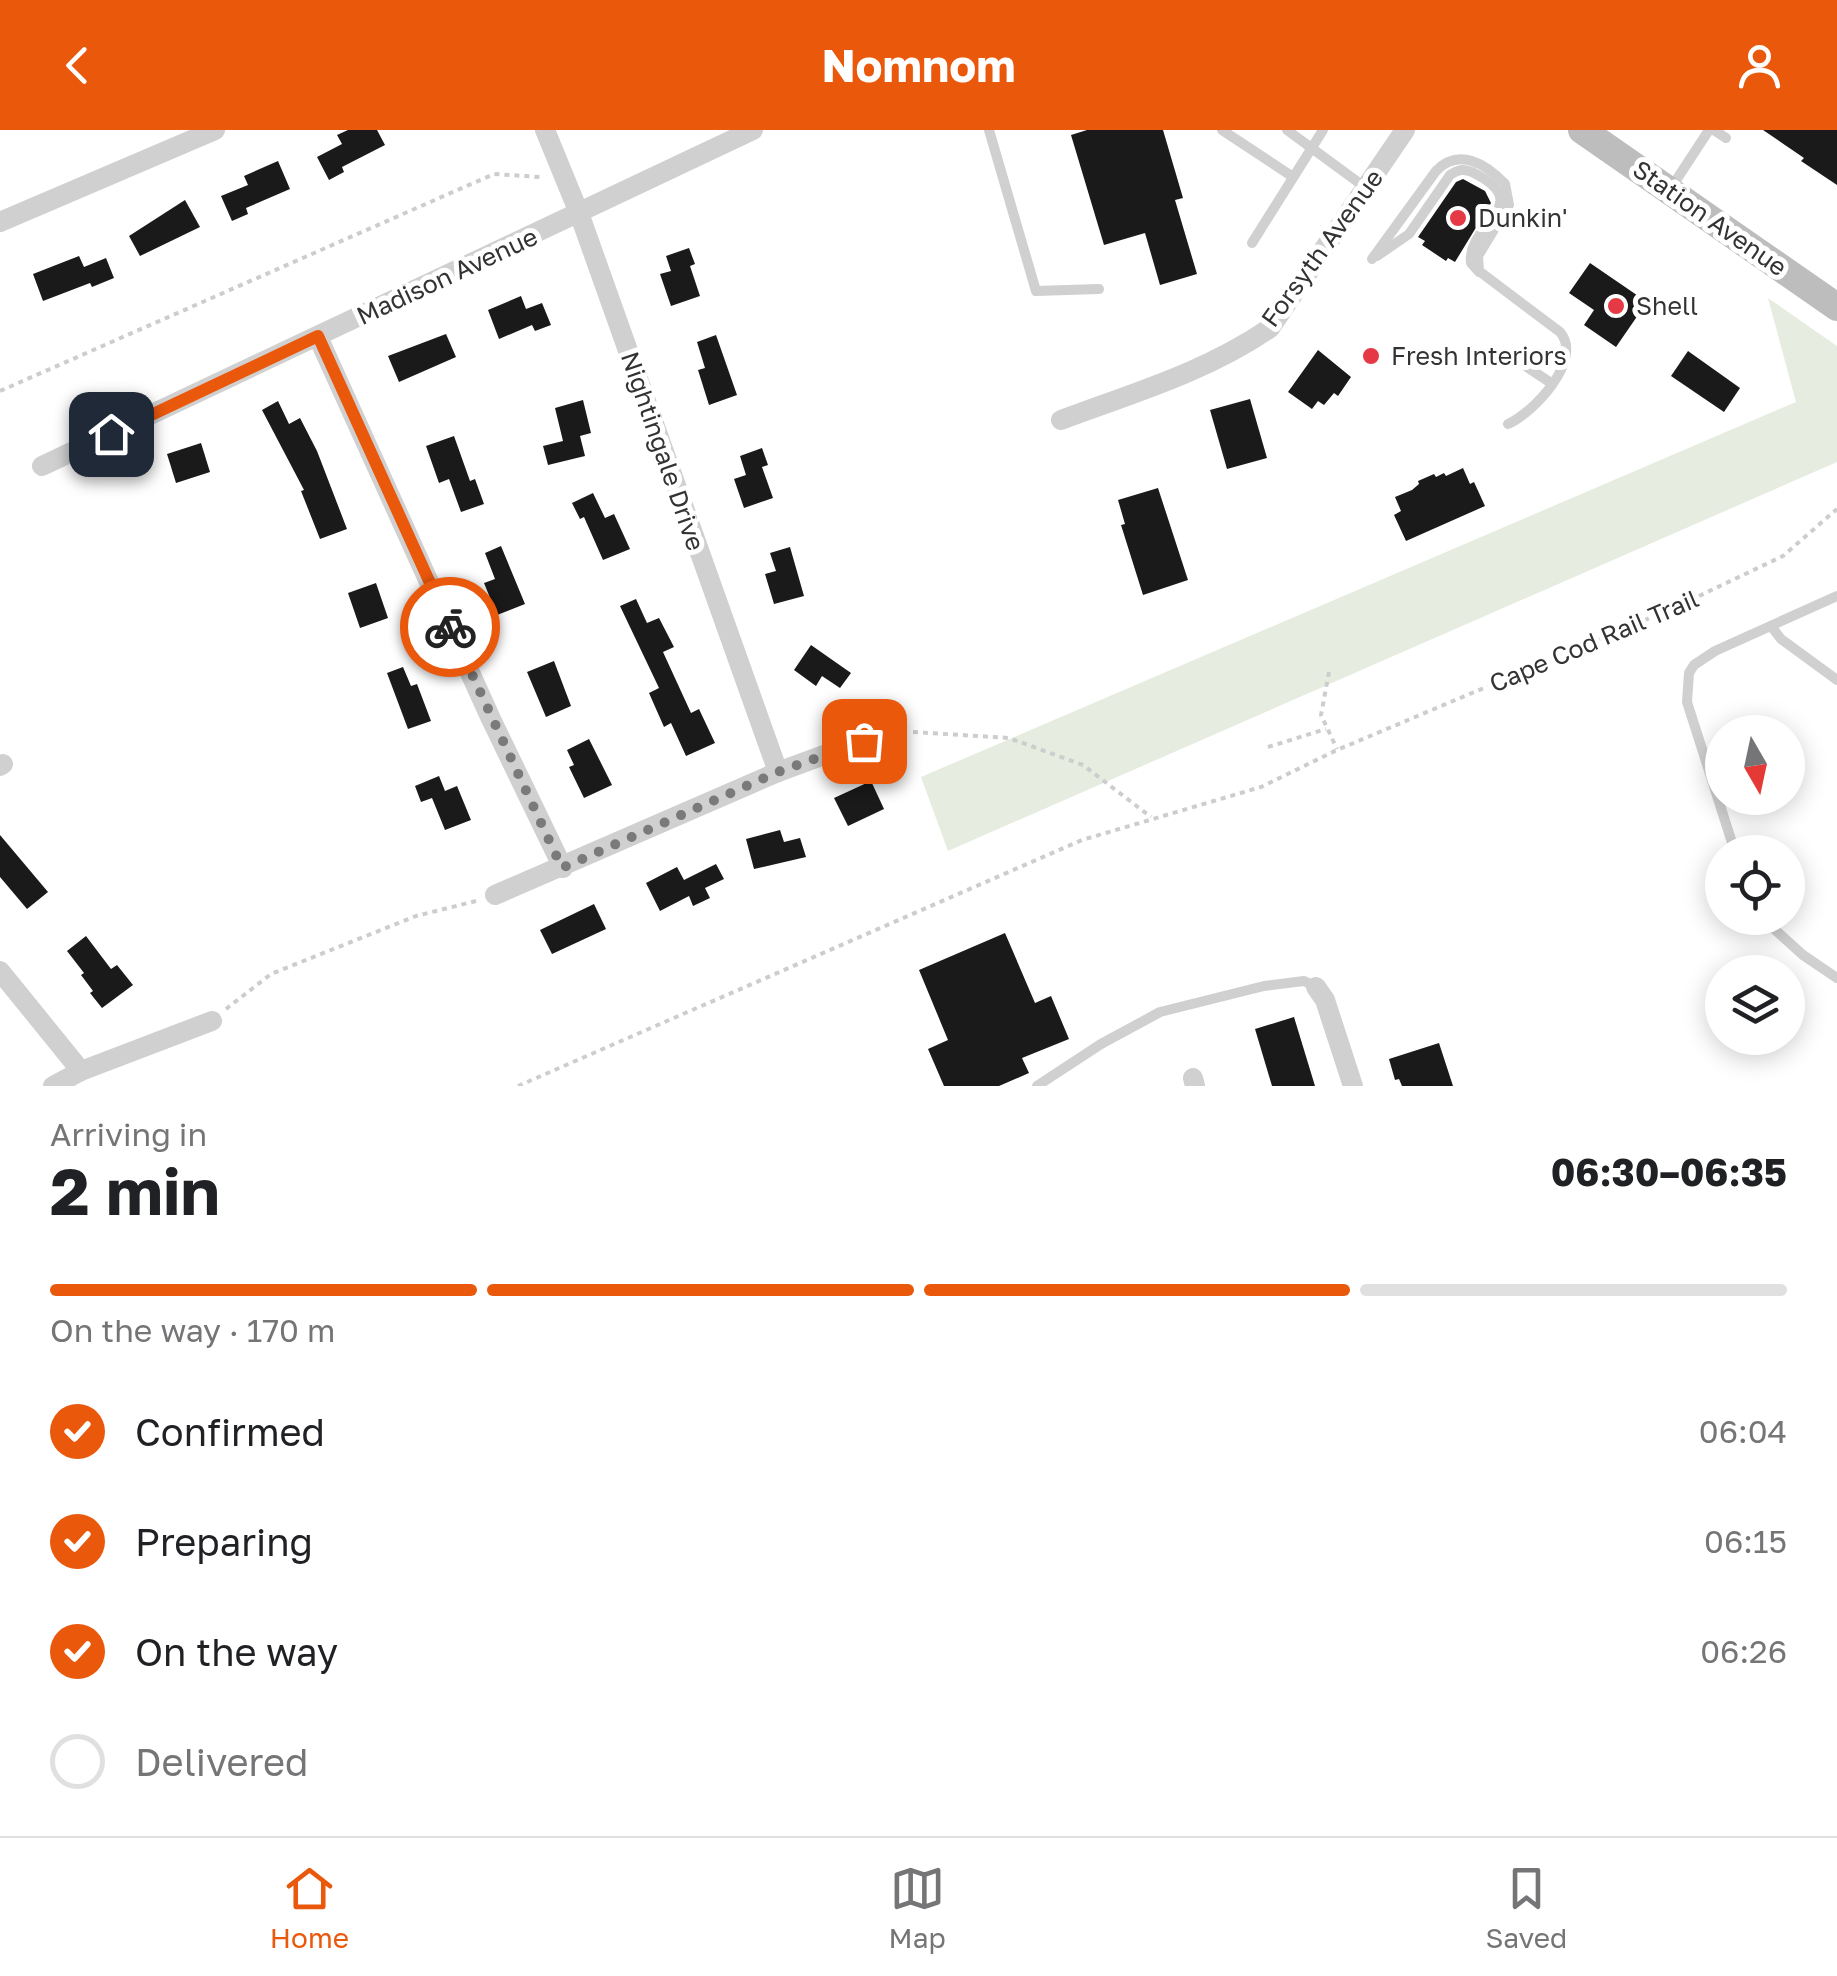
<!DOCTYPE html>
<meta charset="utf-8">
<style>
:root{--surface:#fff;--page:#f6f6f6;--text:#202124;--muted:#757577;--line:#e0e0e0;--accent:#ea580c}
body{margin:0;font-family:"Golos Text",sans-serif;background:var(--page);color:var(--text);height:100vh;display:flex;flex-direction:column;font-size:38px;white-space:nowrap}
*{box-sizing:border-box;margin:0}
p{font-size:32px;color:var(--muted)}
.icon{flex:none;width:55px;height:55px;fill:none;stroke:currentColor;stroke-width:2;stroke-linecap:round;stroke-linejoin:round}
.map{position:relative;height:956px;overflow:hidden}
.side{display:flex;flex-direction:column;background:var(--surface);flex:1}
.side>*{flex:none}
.needle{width:65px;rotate:171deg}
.tools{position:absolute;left:1705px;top:585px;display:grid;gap:20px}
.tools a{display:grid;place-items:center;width:100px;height:100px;border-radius:50%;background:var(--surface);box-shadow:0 5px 25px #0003;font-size:50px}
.pin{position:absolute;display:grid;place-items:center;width:85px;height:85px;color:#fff;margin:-42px;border-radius:20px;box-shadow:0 5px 15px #0006}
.courier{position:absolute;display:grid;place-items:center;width:100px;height:100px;margin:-50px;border:8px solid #ea580c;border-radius:50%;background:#fff;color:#222;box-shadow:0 2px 12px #0007}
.overview em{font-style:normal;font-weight:700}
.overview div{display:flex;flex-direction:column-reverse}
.overview{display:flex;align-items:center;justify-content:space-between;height:170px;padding:0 50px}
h1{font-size:65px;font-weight:700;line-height:75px}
.bar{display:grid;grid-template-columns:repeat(4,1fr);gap:15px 10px;align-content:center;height:120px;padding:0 50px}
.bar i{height:12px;border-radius:8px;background:var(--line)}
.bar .on{background:var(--accent)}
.bar p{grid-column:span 4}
ol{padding:0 50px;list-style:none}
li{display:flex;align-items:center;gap:30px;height:110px}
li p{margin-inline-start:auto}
li .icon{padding:10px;border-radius:50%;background:var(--accent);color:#fff;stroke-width:4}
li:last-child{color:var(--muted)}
li i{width:55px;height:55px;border:5px solid var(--line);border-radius:50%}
header{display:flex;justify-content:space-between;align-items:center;height:130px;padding:0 50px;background:var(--accent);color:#fff;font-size:45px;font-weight:700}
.tabs{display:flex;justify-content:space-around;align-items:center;height:140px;border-top:2px solid var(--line);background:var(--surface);font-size:28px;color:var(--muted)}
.tabs a{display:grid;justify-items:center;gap:5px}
.tabs .on{color:var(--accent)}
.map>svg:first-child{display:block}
.green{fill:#e6ecdf}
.building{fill:#1a1a1a}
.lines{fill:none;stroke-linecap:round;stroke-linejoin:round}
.path{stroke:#cdcdcd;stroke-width:4;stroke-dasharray:5 5;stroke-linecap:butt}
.lane{stroke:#d0d0d0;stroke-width:10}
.street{stroke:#d0d0d0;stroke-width:20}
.secondary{stroke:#bdbdbd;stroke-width:28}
.done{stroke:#7a7a7a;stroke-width:10;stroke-dasharray:0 18}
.route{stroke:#ea580c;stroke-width:12}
.poi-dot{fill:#e63946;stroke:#fff;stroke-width:4}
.labels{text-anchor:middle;stroke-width:10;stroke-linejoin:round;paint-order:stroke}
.poi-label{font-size:25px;fill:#333;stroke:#fff;text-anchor:start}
.street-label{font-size:25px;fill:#333;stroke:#fff}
</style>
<header><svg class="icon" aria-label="back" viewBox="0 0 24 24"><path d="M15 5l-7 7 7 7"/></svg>Nomnom<svg class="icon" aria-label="person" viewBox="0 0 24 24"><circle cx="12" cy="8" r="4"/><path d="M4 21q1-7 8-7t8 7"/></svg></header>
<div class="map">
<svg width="1837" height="956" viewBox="0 0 1837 956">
<rect width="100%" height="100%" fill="#fff"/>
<path class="green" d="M 1768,168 L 1837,216 L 1837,332 L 948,721 L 921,647 L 1796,272 Z"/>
<g class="building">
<path d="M 348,0 L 377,0 L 385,15 L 342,37 L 344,42 L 329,50 L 317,27 L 342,14 L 337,5 Z"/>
<path d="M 1087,0 L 1163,0 L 1183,68 L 1175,70 L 1197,144 L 1160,155 L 1145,103 L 1104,115 L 1071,5 Z"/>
<path d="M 1763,0 L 1837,0 L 1837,55 L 1801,31 L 1804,28 Z"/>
<path d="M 278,31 L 290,59 L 246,78 L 248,84 L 232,91 L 221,66 L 248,55 L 244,46 Z"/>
<path d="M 1463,49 L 1485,61 L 1491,73 L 1455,132 L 1448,128 L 1446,131 L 1422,115 L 1425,111 L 1418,107 L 1456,52 Z"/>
<path d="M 185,70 L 200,97 L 140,126 L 129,106 Z"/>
<path d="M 689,118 L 695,134 L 690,136 L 700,166 L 671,176 L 660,144 L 671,141 L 666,126 Z"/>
<path d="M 79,126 L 84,137 L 106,128 L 114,148 L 92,157 L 90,153 L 43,171 L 33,144 Z"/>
<path d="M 1590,133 L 1647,172 L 1616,217 L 1584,195 L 1594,180 L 1569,163 Z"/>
<path d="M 521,166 L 526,179 L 542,173 L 551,195 L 535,201 L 532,195 L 499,209 L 488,180 Z"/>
<path d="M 446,204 L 456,227 L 399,252 L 388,226 Z"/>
<path d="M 716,205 L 737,265 L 709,275 L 698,240 L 705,238 L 697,212 Z"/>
<path d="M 1318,220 L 1351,247 L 1338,266 L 1334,263 L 1324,275 L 1318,271 L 1312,279 L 1288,262 Z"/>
<path d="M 1688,221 L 1740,258 L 1724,282 L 1671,246 Z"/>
<path d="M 1250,269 L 1267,328 L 1227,339 L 1210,280 Z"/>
<path d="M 583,270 L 591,303 L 580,306 L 585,326 L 548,335 L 543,316 L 563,311 L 555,278 Z"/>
<path d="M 278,271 L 289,294 L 300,288 L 317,321 L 347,399 L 320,409 L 301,361 L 304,360 L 262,280 Z"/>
<path d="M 454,306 L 470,351 L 475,349 L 484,374 L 461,382 L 449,349 L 439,353 L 426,316 Z"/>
<path d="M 201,313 L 210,342 L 176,353 L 167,324 Z"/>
<path d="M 762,318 L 768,335 L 762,337 L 773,368 L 744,378 L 734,349 L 746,345 L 740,326 Z"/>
<path d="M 1463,338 L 1470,354 L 1474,352 L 1485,376 L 1406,411 L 1394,385 L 1401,381 L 1395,367 L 1412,360 L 1419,354 L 1418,351 L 1434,344 L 1436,347 L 1444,343 L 1446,346 Z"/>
<path d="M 1158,358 L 1188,450 L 1143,465 L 1121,395 L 1125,394 L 1118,370 Z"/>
<path d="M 593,363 L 605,388 L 614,384 L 630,419 L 603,430 L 584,387 L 580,389 L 572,373 Z"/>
<path d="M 501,416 L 525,474 L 497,485 L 484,453 L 495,449 L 485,423 Z"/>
<path d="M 790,417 L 804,466 L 774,474 L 765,444 L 776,441 L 770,423 Z"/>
<path d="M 376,453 L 388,488 L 360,498 L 348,463 Z"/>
<path d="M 636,469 L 647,493 L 659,488 L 674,517 L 663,522 L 691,583 L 699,579 L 715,613 L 686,626 L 671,593 L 664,597 L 649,563 L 659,558 L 620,476 Z"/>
<path d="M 811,515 L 851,543 L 840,558 L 822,546 L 816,556 L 794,540 Z"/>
<path d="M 554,531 L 571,576 L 546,587 L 527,542 Z"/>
<path d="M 403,537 L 411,556 L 417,554 L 431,591 L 408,599 L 387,543 Z"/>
<path d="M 589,609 L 612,655 L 584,668 L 569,637 L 574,635 L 567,620 Z"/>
<path d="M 439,646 L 445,661 L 457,656 L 471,690 L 445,700 L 432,668 L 421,672 L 415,656 Z"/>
<path d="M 871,651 L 884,679 L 848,696 L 834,668 Z"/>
<path d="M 780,700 L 784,712 L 800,708 L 806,727 L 754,739 L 746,709 Z"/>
<path d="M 0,705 L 48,762 L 27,779 L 0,747 Z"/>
<path d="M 716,734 L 724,749 L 705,758 L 710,768 L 693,776 L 689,766 L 660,781 L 646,753 L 677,737 L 684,750 Z"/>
<path d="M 594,774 L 606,799 L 552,824 L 540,800 Z"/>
<path d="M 1005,803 L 1035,873 L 1051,866 L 1069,909 L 1022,928 L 1029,943 L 999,956 L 944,956 L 928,919 L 948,910 L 919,840 Z"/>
<path d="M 86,806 L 111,839 L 117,835 L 133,855 L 102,878 L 90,863 L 93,861 L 81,845 L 84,843 L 67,821 Z"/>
<path d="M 1294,887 L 1315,956 L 1272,956 L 1255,899 Z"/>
<path d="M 1439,913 L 1453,956 L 1402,956 L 1399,949 L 1395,950 L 1389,929 Z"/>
</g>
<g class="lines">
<g class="path">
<path d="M 0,261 L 494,44 L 540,47"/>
<path d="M 1329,542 L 1321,585 L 1337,619"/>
<path d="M 913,602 L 1009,608 L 1083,635 L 1151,687"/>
<path d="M 1268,617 L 1326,599"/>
<path d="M 226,879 L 271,844 L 416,786 L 476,771"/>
<path d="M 518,956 L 1082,710 L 1261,657 L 1337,620 L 1678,476 L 1783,426 L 1837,379"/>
</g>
<g class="lane">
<path d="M 989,0 L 1036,161 L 1099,159"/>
<path d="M 1222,0 L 1293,47"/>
<path d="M 1287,0 L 1366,58"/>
<path d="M 1714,0 L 1726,8"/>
<path d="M 1671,58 L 1709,0"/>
<path d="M 1252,113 L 1323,0"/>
<path d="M 1377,126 L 1409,104 L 1450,45 C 1458,40 1463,38 1472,42 C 1539,75 1466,93 1471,133 L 1479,142"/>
<path d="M 1372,129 L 1436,41 C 1459,17 1486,34 1505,54 L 1509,75 L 1478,126 L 1479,141 L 1560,202 C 1584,230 1533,283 1508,294"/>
<path d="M 1527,237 L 1551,253"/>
<path d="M 1771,496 L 1781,509 L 1837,550"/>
<path d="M 1735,722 L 1687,572 L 1689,543 L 1694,535 L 1715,521 L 1837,466"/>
<path d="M 1762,788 L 1803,825 L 1837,848"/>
<path d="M 1037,956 L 1101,914 L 1160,882 L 1264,856 L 1304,851 L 1316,857"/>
</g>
<g class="street">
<path d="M 545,0 L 579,83 L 778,642"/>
<path d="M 0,92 L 215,0"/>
<path d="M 318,207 L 491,589 L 563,738"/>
<path d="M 1061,290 C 1133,263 1206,242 1270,198 L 1405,0"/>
<path d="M 42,336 L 753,0"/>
<path d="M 0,636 L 3,634"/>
<path d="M 495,765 L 778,642 L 892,600"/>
<path d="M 0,841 L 81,941"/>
<path d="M 1316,857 L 1325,870 L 1353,956"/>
<path d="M 1193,948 L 1195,956"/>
<path d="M 53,956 L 81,941 L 212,891"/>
</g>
<path class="secondary" d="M 1582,0 L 1837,177"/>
</g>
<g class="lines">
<path class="done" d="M 450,497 L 562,738 L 778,642 L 864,611"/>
<path class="route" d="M 111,304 L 318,206 L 450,497"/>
</g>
<g class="poi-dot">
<circle cx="1458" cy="88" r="10"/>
<circle cx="1616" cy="176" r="10"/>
<circle cx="1371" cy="226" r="10"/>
</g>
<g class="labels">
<g class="poi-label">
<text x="1478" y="97">Dunkin'</text>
<text x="1636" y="185">Shell</text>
<text x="1391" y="235">Fresh Interiors</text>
</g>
<g class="street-label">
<text transform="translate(1710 88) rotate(35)" y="9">Station Avenue</text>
<text transform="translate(1322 118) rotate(-54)" y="9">Forsyth Avenue</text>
<text transform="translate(447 146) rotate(-25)" y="9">Madison Avenue</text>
<text transform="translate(663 321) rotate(71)" y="9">Nightingale Drive</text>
<text transform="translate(1594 511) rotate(-23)" y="9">Cape Cod Rail Trail</text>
</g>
</g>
</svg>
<div class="tools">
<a><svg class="needle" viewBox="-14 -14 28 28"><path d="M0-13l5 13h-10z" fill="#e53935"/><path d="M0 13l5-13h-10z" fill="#757577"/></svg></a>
<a><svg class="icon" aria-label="locate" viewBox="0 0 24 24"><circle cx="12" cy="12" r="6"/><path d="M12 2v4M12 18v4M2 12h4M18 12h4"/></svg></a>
<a><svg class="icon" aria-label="layers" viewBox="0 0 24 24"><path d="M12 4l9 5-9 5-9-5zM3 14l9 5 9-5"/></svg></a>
</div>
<div class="pin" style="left:864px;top:611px;background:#ea580c"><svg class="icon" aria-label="bag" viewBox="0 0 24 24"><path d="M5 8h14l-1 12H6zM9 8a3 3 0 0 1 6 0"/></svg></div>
<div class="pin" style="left:111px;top:304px;background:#1f2937"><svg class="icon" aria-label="home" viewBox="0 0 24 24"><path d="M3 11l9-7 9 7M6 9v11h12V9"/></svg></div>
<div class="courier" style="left:450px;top:497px"><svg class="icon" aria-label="bike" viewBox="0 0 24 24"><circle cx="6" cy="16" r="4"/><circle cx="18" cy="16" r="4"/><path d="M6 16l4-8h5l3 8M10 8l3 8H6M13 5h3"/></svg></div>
</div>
<section class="side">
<div class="overview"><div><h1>2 min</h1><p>Arriving in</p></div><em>06:30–06:35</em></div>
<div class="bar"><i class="on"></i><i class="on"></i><i class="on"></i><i></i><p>On the way · 170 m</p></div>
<ol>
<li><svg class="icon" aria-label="check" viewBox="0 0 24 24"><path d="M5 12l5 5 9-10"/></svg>Confirmed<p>06:04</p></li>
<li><svg class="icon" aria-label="check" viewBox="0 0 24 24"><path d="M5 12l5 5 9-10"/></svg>Preparing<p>06:15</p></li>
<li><svg class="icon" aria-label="check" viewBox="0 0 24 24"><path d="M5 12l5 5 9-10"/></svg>On the way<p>06:26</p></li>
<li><i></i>Delivered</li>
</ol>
</section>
<nav class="tabs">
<a class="on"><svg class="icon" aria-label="home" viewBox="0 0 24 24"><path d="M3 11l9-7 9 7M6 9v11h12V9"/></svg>Home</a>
<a><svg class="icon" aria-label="map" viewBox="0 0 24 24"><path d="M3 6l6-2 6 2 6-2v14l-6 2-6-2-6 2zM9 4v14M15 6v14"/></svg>Map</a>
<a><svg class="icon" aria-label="saved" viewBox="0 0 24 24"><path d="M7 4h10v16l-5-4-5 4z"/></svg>Saved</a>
</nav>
